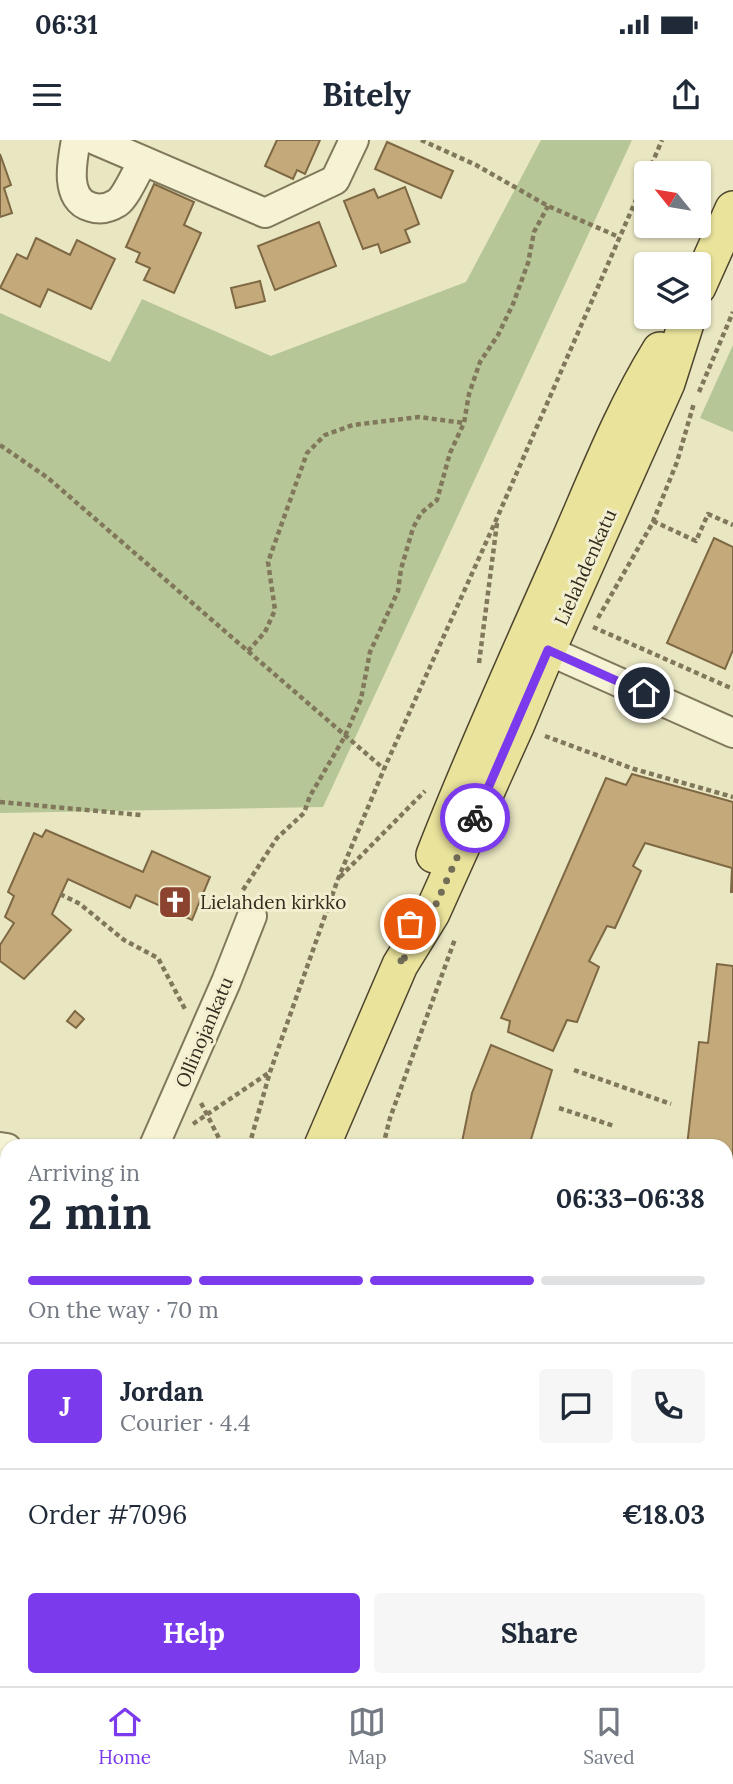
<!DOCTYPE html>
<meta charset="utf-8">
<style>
:root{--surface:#fff;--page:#f6f6f7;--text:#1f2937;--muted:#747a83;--line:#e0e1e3;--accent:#7c3aed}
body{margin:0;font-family:Lora,serif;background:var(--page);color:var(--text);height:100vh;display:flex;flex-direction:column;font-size:26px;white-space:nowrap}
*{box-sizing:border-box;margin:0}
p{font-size:23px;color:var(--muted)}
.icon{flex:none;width:38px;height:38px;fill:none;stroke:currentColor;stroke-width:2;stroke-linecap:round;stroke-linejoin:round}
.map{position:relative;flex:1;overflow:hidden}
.details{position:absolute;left:0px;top:999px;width:733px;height:548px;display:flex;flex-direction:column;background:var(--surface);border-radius:21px 21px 0 0;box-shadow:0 2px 5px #0004}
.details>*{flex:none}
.needle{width:46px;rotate:300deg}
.fabs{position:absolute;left:634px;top:21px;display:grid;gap:14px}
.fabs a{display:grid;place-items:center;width:77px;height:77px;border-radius:7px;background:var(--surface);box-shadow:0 2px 5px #0004;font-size:35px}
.pin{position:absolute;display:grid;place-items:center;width:60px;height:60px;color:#fff;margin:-30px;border:4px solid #fff;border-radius:50%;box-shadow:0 2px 7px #0007}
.courier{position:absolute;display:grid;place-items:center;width:70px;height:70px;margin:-35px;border:5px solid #7c3aed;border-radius:50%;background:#fff;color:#222;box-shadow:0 2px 9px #0007}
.headline em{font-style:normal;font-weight:800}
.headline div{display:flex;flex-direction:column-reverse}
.headline{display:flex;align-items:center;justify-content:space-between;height:119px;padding:0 28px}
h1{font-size:46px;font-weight:800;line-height:52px}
.bar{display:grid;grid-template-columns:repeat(4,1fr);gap:10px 7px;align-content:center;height:84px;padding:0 28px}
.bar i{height:9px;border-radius:5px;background:var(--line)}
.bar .on{background:var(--accent)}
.bar p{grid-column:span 4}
.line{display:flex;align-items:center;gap:18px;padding:0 28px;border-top:2px solid var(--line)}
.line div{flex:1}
.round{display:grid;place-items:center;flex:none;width:74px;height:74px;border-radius:7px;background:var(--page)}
.action{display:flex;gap:14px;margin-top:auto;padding:14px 28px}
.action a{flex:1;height:80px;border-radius:7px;background:var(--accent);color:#fff;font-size:28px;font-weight:800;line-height:80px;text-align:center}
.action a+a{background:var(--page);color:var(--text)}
.status{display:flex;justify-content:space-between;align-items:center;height:49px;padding:0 35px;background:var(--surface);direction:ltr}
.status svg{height:19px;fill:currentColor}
header{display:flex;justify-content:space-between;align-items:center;height:91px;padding:0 28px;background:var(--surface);font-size:32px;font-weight:800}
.dock{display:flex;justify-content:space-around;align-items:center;height:98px;border-top:2px solid var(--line);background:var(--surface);font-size:19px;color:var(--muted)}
.dock a{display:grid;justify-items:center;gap:4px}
.dock .on{color:var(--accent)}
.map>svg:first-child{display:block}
.green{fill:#b6c697}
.building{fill:#c4aa7b;stroke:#7e6843;stroke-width:2}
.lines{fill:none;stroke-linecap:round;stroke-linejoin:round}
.minor-casing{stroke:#81785b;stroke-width:32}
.major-casing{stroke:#4f452f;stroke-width:38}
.path{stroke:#81785b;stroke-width:4.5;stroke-dasharray:5 3.5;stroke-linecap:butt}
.minor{stroke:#f5f3d4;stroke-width:28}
.major{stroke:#eae39c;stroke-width:35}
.done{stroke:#726d57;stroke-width:7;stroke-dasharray:0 12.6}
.route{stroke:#7c3aed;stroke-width:9}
.labels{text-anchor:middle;stroke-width:6;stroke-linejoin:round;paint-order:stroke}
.street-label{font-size:19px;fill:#322c1e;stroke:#f2efd0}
.poi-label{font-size:19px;fill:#322c1e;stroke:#f2efd0;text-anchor:start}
</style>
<div class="status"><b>06:31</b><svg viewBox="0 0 49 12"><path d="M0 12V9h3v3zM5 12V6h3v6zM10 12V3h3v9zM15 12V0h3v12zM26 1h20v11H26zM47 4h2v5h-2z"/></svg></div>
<header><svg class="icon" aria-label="menu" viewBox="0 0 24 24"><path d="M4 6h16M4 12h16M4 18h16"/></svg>Bitely<svg class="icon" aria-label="share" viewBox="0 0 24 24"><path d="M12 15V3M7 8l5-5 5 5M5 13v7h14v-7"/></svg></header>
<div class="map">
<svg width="733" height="1546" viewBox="0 0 733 1546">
<rect width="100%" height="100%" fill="#e9e6c2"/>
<g class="green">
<path d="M 541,0 L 632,0 L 323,667 L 0,673 L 0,173 L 110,222 L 142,159 L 271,216 L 466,142 Z"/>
<path d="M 733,205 L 733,292 L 700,278 Z"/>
<path d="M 726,1444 L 733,1444 L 733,1546 L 363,1546 L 363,1540 L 726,1540 Z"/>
</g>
<g class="building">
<path d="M 277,0 L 320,0 L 305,34 L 297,30 L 293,39 L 265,26 Z"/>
<path d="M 387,2 L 453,31 L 441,58 L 375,29 Z"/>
<path d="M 0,14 L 11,45 L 4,48 L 12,73 L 0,77 Z"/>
<path d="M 154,44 L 194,62 L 184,85 L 201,93 L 174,153 L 144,140 L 150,128 L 136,122 L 140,113 L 126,107 Z"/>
<path d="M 405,47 L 419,84 L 405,90 L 410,102 L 381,113 L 378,104 L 363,109 L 344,61 L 374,49 L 378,58 Z"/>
<path d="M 319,82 L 336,126 L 275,150 L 258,106 Z"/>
<path d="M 36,98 L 70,115 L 77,100 L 115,119 L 91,169 L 48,149 L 40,167 L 0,148 L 17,114 L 27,119 Z"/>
<path d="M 260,141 L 265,161 L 236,168 L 231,148 Z"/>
<path d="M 714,398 L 733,407 L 733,510 L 725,529 L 667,503 Z"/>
<path d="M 632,634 L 733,662 L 733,752 L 731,752 L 732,728 L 645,703 L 633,726 L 641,731 L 615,788 L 607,786 L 589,821 L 599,827 L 577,882 L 567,880 L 553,911 L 508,892 L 510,881 L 501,878 L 606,638 L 626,645 Z"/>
<path d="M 46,690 L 143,732 L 152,711 L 210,737 L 192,780 L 136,755 L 130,768 L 68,739 L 52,774 L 71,790 L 24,839 L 0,821 L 0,805 L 14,783 L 5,777 L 14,756 L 8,752 L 34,693 L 42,697 Z"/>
<path d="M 717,824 L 733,826 L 733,1100 L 730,1128 L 726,1127 L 726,1006 L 687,1006 L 699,902 L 708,903 Z"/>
<path d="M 75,871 L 84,879 L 76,888 L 67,881 Z"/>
<path d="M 491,905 L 552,930 L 529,1006 L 462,1002 L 472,953 Z"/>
<path d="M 462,1002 L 529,1006 L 462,1006 Z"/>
<path d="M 7,1123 L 7,1160 L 0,1165 L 0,1128 Z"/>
<path d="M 726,1202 L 733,1203 L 727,1271 L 726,1271 Z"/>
<path d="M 7,1325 L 7,1367 L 0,1355 L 0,1329 Z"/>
</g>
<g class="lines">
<g class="minor-casing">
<g id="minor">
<path d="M 76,0 C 72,21 64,60 91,67 C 100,70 109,68 117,63 C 126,57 137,31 143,21"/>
<path d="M 95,0 L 265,73 L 335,40 L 354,0"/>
<path d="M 531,503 L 733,593"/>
<path d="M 154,1006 L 226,842 L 252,776"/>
<path d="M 0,1007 L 7,1008"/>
<path d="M 0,1232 L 7,1225"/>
<path d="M 0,1253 L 7,1256"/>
<path d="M 0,1293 L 7,1289"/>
<path d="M 0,1417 L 7,1417"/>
</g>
</g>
<g class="major-casing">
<g id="major">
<path d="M 698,147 L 733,69"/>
<path d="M 434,715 C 474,612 520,512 564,412 C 594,344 621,273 660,210"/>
<path d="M 322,1006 L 400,825 L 432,773 L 517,584 L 550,505 L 667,243 L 688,177"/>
<path d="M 0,1463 L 7,1467"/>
<path d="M 113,1540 L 121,1546"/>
<path d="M 294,1540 L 294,1546"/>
<path d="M 147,1546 L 147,1540"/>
</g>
</g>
<g class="path">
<path d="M 421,0 L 476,25 L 548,66 L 619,97"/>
<path d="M 648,33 L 662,0"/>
<path d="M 699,252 L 733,172"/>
<path d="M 0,305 L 48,338 L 384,629"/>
<path d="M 653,381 L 696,401 L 708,374 L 733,385"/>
<path d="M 598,478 L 652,384 L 677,322 L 694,263"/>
<path d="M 593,487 L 733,549"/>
<path d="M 248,511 L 265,492 L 275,470 L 268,422 L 307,313 L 325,295 L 353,285 L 419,277 L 464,283"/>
<path d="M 479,523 L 497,383"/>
<path d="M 545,596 L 634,629 L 733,657"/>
<path d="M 0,662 L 141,675"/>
<path d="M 340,737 L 425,651"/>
<path d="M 243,750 L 277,698 L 304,673 L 310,656 L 345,596 L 361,559 L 370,512 L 398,451 L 401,429 L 413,388 L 421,373 L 437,360 L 450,313 L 464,283 L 469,254 L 480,222 L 498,195 L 513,164 L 528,123 L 534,92 L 548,66"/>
<path d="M 60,754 L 80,764 L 124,800 L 158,818 L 186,871"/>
<path d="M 574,930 L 671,964"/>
<path d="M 201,963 L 223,1006"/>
<path d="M 559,968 L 614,986"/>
<path d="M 193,984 L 270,932"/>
<path d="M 249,1006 L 270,932 L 338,739 L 384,629 L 497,378 L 646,37"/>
<path d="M 383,1006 L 390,978 L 455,799"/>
<path d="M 732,1419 L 733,1367"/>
<path d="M 50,1540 L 55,1546"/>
<path d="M 339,1540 L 340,1546"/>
</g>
<use href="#minor" class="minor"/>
<use href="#major" class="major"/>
</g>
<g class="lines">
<path class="done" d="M 410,784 L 400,825 L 432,773 L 475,678"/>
<path class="route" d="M 475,678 L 548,510 L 644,553"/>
</g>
<defs>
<g id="church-square" transform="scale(1.75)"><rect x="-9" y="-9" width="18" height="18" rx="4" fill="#8b4330" stroke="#f2efd0"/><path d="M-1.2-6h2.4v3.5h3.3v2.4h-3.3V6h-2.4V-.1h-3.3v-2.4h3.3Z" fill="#fff"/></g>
</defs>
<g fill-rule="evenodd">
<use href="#church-square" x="175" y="762"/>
</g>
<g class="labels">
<g class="street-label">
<text transform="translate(585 427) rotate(-66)" y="7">Lielahdenkatu</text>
<text transform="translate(204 892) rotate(-67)" y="7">Ollinojankatu</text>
</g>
<g class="poi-label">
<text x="200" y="769">Lielahden kirkko</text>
</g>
</g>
</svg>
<div class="fabs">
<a><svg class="needle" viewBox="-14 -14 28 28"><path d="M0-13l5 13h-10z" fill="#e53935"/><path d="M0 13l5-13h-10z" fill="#747a83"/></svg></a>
<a><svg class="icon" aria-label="layers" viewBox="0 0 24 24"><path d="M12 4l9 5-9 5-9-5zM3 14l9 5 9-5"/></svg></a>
</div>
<div class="pin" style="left:410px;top:784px;background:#ea580c"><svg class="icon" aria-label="bag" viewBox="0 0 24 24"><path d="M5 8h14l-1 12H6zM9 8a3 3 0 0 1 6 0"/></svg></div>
<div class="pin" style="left:644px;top:553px;background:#1f2937"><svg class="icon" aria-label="home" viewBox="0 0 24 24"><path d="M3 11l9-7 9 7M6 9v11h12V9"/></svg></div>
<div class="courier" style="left:475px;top:678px"><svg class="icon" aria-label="bike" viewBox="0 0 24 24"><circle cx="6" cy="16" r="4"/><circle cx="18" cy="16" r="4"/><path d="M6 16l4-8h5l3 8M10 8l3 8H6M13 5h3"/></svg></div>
<section class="details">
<div class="headline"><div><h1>2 min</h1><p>Arriving in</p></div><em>06:33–06:38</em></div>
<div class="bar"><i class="on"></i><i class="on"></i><i class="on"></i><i></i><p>On the way · 70 m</p></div>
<div class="line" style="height:126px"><b class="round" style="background:var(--accent);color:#fff">J</b><div><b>Jordan</b><p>Courier · 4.4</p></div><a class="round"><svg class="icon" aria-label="chat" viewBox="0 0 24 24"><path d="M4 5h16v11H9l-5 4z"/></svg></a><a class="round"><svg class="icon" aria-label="phone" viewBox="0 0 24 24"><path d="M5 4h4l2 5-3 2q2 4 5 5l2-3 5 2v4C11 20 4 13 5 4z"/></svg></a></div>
<div class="line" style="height:91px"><div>Order #7096</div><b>€18.03</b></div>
<div class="action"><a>Help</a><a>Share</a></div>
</section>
</div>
<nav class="dock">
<a class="on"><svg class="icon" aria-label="home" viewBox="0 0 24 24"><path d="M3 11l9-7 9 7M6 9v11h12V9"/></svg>Home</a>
<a><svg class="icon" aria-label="map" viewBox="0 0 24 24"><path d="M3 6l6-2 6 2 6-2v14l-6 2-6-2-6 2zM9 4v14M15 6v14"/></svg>Map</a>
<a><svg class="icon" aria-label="saved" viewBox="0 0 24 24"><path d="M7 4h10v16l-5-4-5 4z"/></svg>Saved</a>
</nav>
